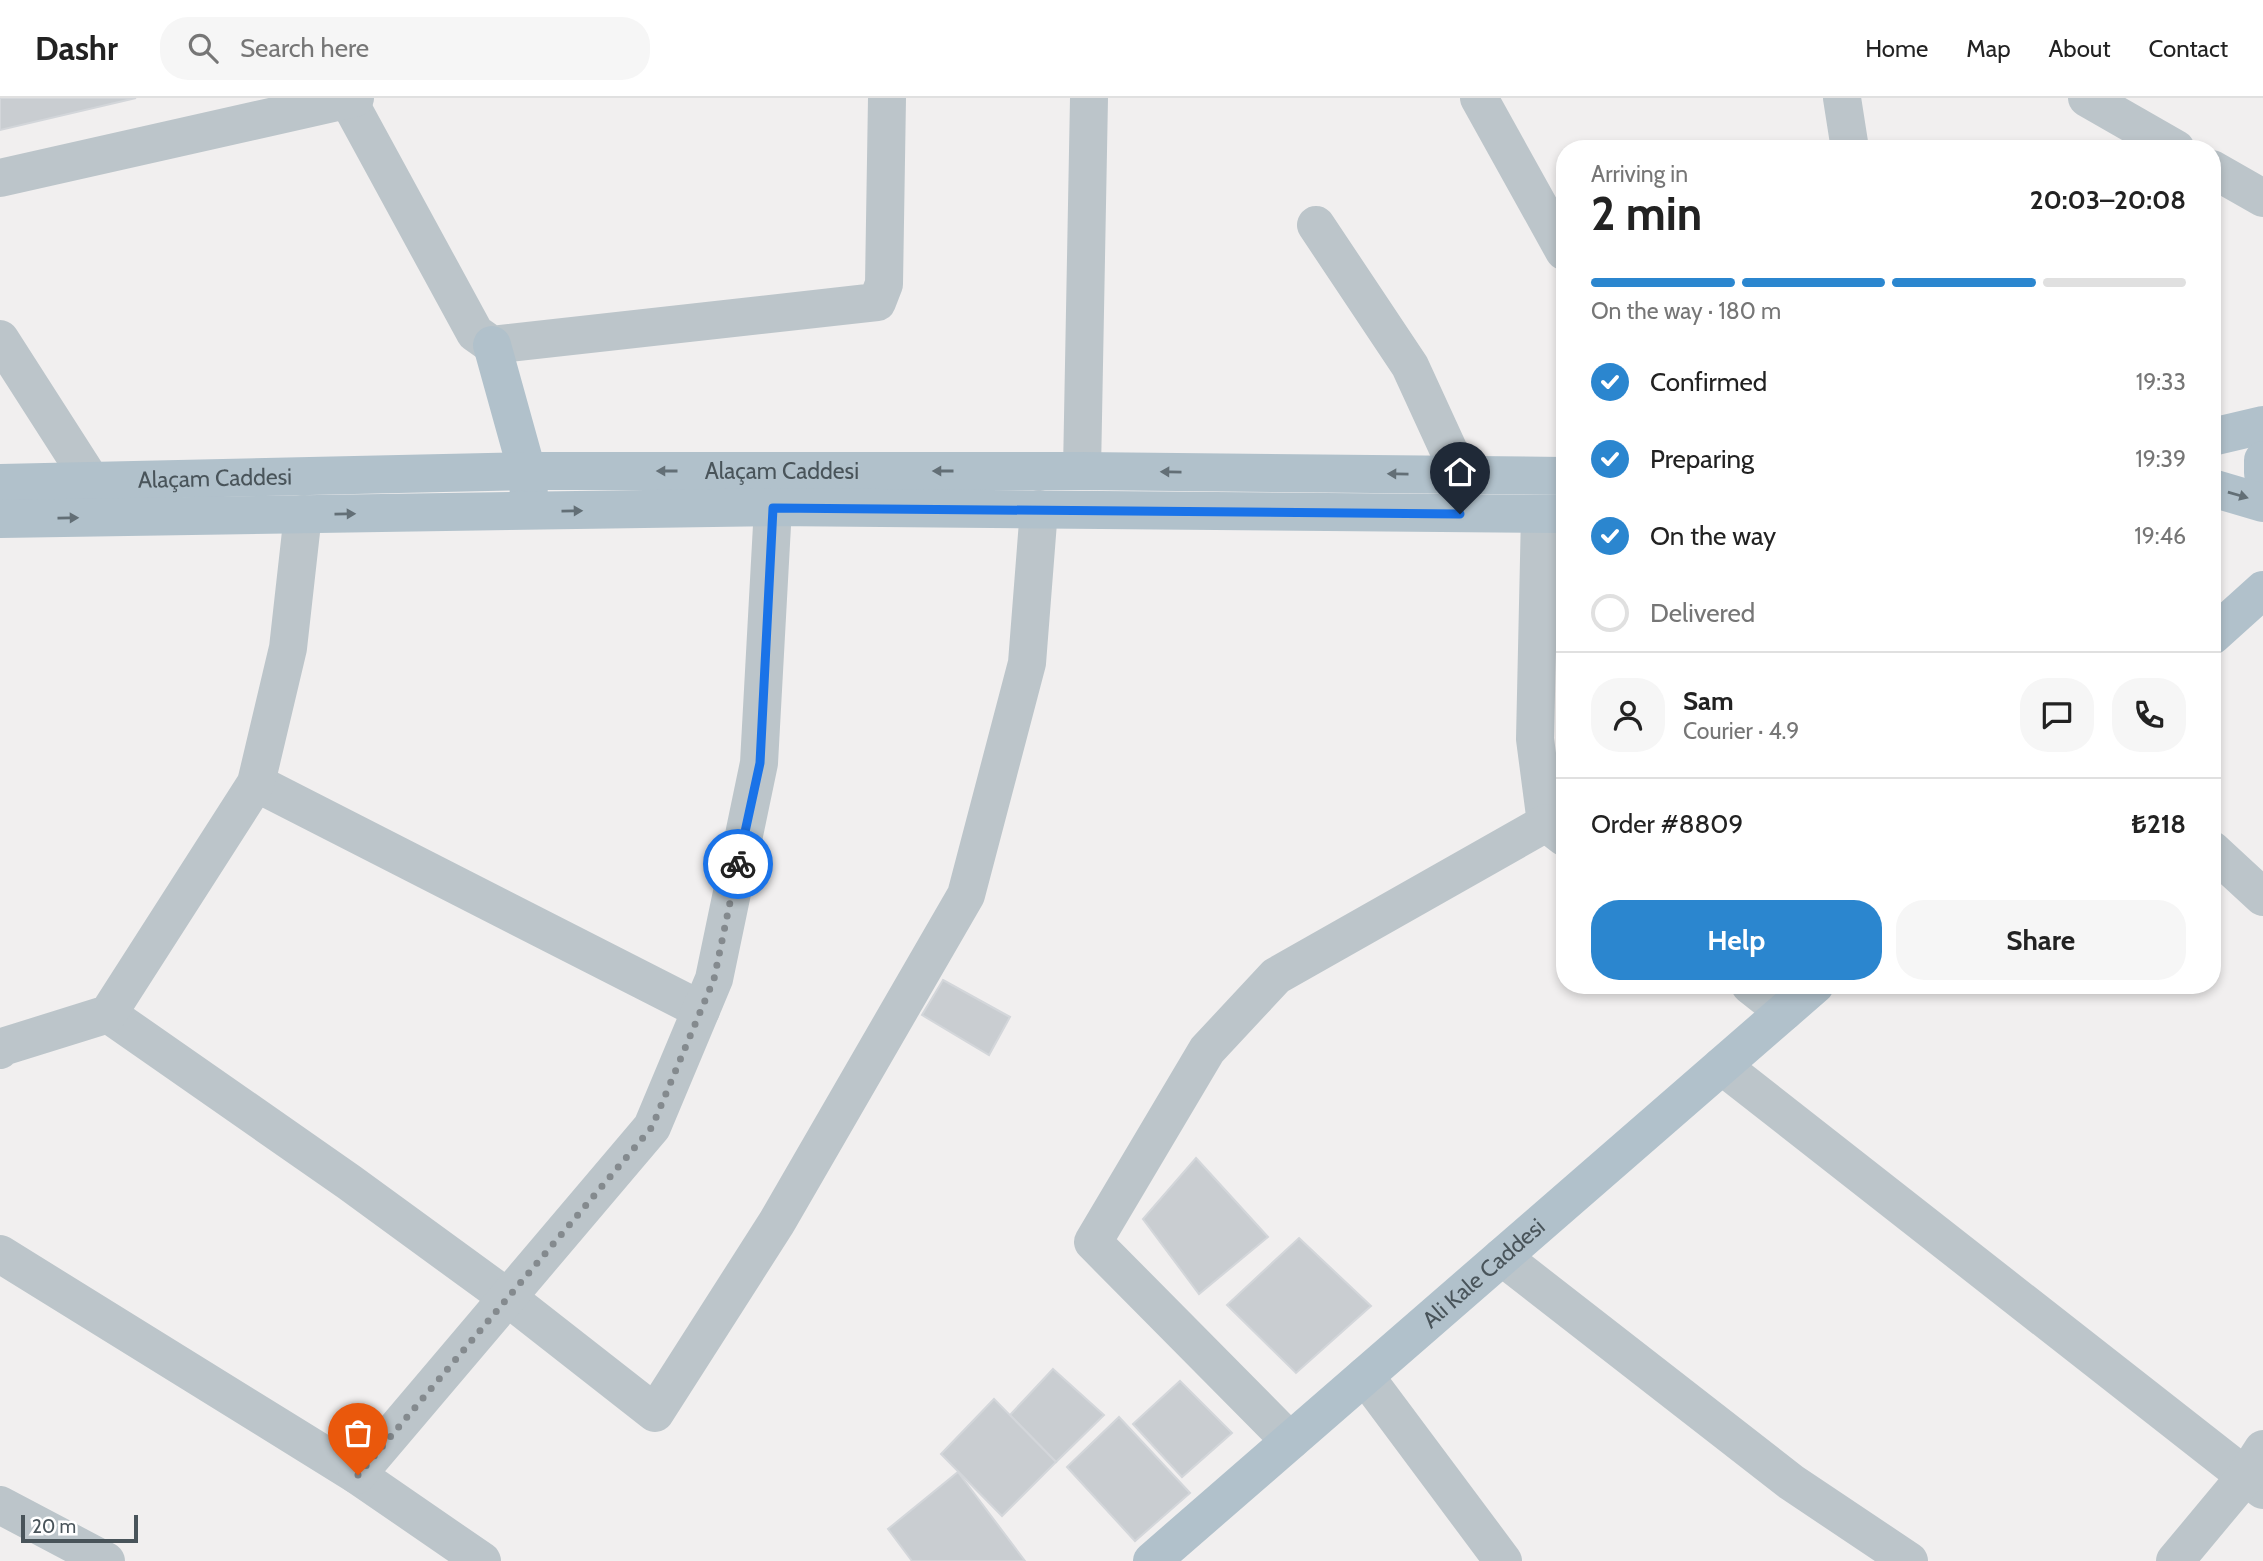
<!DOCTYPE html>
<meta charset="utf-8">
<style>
:root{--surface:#fff;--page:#f6f6f6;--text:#222;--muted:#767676;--line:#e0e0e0;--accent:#2b86cf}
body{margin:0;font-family:Cabin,sans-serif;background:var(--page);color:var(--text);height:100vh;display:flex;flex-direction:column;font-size:26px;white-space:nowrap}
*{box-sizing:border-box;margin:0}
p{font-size:23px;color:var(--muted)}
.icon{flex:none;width:38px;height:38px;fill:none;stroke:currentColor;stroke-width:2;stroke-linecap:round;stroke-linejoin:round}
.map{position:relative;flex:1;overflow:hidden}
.details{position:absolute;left:1556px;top:42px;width:665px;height:854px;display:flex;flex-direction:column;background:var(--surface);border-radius:28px;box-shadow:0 4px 10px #0003}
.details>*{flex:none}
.scale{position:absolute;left:21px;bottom:18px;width:117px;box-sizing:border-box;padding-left:7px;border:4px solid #49545a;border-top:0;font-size:19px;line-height:24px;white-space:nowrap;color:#49545a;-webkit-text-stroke:5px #fff;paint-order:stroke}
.pin{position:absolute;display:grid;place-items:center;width:60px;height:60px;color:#fff;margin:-72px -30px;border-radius:50% 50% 50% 0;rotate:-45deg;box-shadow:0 0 7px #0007}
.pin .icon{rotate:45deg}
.courier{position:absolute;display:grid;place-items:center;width:70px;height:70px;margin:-35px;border:5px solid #1a73e8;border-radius:50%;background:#fff;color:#222;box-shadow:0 2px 9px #0007}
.head em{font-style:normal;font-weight:700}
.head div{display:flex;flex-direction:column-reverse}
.head{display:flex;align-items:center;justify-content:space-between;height:119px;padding:0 35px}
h1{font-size:46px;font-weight:700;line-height:52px}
.bar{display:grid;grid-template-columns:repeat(4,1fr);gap:10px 7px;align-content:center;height:84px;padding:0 35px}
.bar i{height:9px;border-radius:5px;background:var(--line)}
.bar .selected{background:var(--accent)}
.bar p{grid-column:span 4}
.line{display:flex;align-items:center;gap:18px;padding:0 35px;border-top:2px solid var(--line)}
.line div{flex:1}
.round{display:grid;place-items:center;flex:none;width:74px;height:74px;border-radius:28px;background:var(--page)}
ol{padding:0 35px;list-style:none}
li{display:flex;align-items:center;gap:21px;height:77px}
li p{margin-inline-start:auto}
li .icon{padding:7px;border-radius:50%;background:var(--accent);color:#fff;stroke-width:4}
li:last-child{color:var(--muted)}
li i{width:38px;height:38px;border:4px solid var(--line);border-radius:50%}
.action{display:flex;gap:14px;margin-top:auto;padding:14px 35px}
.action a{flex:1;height:80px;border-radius:28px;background:var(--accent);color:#fff;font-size:28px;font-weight:700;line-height:80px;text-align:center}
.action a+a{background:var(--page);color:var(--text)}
header{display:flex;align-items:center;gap:42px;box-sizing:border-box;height:98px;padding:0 35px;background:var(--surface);border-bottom:2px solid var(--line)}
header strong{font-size:33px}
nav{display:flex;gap:38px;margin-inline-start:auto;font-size:24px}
.search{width:490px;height:63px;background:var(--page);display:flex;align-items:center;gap:18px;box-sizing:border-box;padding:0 24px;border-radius:28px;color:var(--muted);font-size:26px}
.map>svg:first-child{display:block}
.building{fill:#c9cdd1;stroke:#d3d6da;stroke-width:2}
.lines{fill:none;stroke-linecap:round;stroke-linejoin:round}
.minor{stroke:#bcc5ca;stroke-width:38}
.major{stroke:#b1c1cb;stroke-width:38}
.oneway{fill:#636f76}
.done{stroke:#848a8e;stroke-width:7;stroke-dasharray:0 12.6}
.route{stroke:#1a73e8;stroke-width:9}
.labels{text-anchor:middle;stroke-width:5;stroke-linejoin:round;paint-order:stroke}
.street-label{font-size:23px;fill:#49545a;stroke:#fff}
</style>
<header>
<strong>Dashr</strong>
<div class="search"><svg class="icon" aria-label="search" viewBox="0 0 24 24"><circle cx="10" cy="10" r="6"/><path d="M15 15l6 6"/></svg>Search here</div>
<nav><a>Home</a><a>Map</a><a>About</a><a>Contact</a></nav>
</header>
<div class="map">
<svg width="2263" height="1463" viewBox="0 0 2263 1463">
<rect width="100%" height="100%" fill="#f1efef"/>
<g class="building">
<path d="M 0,0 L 136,0 L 0,32 Z"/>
<path d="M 1564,469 L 1564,543 L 1545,544 L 1545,470 Z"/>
<path d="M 943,882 L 1010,919 L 989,957 L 922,917 Z"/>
<path d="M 1196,1060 L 1268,1139 L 1199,1196 L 1143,1121 Z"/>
<path d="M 1299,1140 L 1371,1208 L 1296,1275 L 1227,1207 Z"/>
<path d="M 1053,1271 L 1104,1317 L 1056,1364 L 1010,1317 Z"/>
<path d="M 1180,1283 L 1232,1335 L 1182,1379 L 1133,1326 Z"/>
<path d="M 994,1301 L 1056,1364 L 1002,1418 L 941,1356 Z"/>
<path d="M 1119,1319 L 1190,1395 L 1135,1443 L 1067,1369 Z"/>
<path d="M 958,1374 L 1025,1463 L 912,1463 L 888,1431 Z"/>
</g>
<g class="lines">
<g class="minor">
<path d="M 347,0 L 475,235 L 492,247 L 877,204 L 884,186 L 887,0"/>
<path d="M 1479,0 L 1564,153"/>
<path d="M 1842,0 L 1850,51"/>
<path d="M 2087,0 L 2176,51"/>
<path d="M 2212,71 L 2263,100"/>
<path d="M 0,80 L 355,0"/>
<path d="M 1316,127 L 1410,268 L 1460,377"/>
<path d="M 0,241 L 91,383"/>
<path d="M 1082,373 L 1089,0"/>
<path d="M 1540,416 L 1535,641 L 1546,725 L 1564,739"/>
<path d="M 256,685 L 701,912"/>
<path d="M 2212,752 L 2263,799"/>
<path d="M 1750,887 L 1784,914"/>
<path d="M 108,916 L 349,1084 L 508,1200 L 655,1315 L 777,1124 L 966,797 L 1027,565 L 1039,411"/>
<path d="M 0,952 L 2,949 L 108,916 L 256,685 L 288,550 L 303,416"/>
<path d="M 1722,968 L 2263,1392"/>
<path d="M 0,1156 L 357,1377 L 482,1463"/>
<path d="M 1502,1159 L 1791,1384 L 1909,1463"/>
<path d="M 1365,1278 L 1503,1463"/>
<path d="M 1290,1343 L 1093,1144 L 1207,952 L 1276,878 L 1546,725"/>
<path d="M 357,1377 L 652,1029 L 714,881 L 759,665 L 773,409"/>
<path d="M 0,1407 L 106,1463"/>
<path d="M 2175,1463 L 2245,1379 L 2263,1351"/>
</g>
<g class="major">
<path d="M 492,247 L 527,373 L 529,397"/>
<path d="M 2212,339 L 2263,327"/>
<path d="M 2263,362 L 2263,375"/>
<path id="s1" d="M 0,385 L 527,373 L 1082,373 L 1564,378"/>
<path d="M 2212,390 L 2263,405"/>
<path d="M 0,421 L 773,409 L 1564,416"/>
<path d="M 2212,538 L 2263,492"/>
<path id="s2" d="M 1152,1463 L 1815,887"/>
</g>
</g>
<defs><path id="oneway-solid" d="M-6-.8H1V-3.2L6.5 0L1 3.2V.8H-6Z" transform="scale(1.75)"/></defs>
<g class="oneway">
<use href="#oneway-solid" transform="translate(667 373) rotate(180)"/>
<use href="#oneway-solid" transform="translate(943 373) rotate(180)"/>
<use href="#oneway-solid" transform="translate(1171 374) rotate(-179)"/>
<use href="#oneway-solid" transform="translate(1398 376) rotate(-179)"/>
<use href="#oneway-solid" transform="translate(2238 397) rotate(16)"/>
<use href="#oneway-solid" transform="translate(572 413) rotate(-1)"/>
<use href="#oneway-solid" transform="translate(345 416) rotate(-1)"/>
<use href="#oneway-solid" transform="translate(68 420) rotate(-1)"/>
</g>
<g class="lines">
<path class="done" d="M 358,1377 L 652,1029 L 714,881 L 738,766"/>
<path class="route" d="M 738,766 L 760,665 L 773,410 L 1460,416"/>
</g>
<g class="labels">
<g class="street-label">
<text dy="8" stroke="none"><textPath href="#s1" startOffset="782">Alaçam Caddesi</textPath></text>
<text dy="8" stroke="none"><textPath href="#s1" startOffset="215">Alaçam Caddesi</textPath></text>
<text dy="8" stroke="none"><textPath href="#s2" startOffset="439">Ali Kale Caddesi</textPath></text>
</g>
</g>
</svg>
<div class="scale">20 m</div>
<div class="pin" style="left:358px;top:1377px;background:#ea580c"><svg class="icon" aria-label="bag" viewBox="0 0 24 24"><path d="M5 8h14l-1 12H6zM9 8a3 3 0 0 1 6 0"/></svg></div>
<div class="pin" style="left:1460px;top:416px;background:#1f2937"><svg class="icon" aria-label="home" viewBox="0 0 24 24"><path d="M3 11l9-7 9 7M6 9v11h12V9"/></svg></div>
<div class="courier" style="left:738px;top:766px"><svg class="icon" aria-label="bike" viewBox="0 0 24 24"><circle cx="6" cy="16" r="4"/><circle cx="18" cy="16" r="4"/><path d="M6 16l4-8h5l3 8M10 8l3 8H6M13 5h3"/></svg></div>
<section class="details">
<div class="head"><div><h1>2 min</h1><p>Arriving in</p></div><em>20:03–20:08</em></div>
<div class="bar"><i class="selected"></i><i class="selected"></i><i class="selected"></i><i></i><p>On the way · 180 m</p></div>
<ol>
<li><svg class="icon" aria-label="check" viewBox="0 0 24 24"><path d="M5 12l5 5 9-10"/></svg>Confirmed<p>19:33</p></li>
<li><svg class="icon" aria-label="check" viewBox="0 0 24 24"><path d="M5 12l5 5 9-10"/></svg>Preparing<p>19:39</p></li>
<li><svg class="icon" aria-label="check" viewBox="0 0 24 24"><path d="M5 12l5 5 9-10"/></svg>On the way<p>19:46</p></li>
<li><i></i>Delivered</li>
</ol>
<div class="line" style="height:126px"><a class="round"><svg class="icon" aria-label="person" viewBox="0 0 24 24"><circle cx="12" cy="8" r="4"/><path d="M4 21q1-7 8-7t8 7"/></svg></a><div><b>Sam</b><p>Courier · 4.9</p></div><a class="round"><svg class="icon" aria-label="chat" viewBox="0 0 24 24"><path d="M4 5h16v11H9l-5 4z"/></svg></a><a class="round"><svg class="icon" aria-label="phone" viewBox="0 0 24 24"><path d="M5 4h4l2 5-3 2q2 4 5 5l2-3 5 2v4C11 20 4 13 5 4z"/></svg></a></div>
<div class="line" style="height:91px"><div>Order #8809</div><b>₺218</b></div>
<div class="action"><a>Help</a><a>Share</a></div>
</section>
</div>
